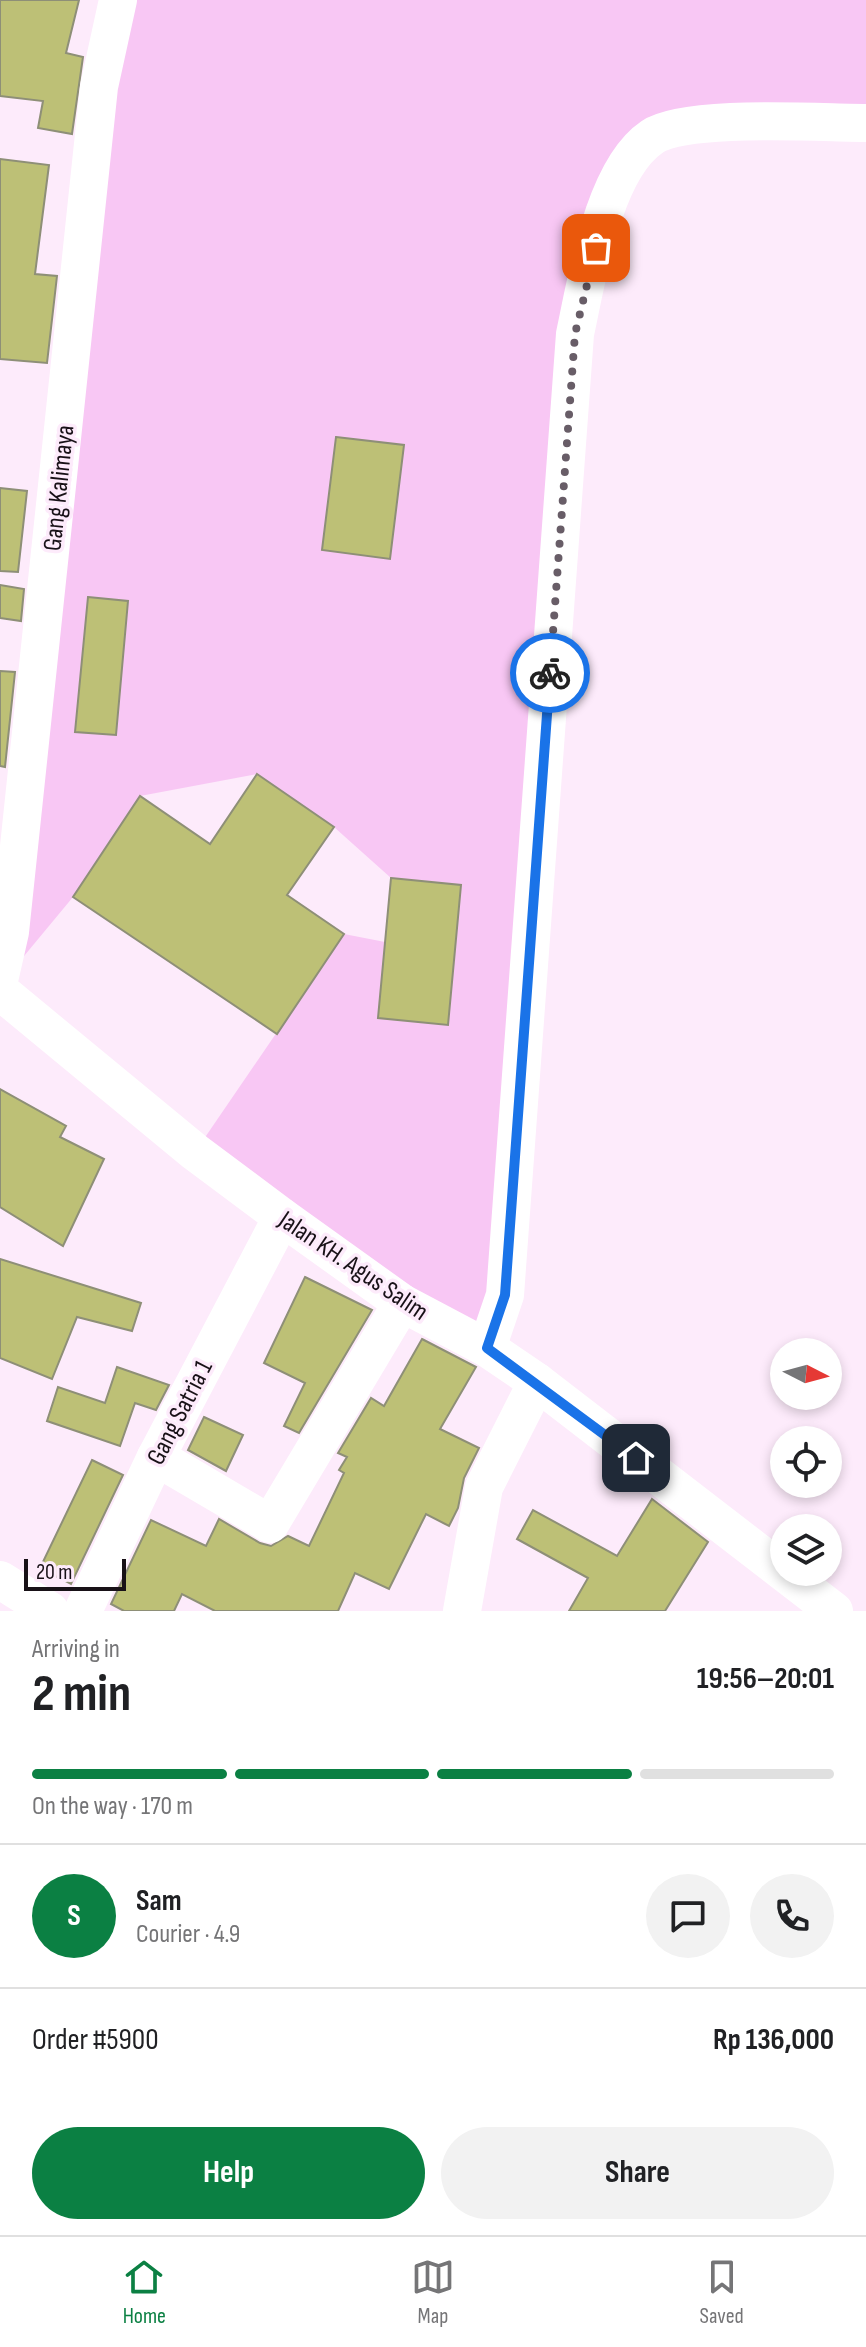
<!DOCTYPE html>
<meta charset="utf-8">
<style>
:root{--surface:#fff;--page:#f2f2f2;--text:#202124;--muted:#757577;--line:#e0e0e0;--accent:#0b8043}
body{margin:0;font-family:"Sofia Sans Condensed",sans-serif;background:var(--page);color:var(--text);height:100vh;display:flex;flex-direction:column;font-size:30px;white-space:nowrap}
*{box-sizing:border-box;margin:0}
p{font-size:26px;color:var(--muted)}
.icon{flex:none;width:44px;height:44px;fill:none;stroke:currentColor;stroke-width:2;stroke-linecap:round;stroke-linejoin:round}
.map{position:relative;height:1611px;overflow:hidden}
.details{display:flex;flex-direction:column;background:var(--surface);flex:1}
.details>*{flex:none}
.needle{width:52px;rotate:96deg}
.fabs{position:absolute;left:770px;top:1338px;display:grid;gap:16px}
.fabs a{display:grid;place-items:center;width:72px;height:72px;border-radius:50%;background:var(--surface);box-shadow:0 4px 12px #0003;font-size:40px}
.scale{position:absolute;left:24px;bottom:20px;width:102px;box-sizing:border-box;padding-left:8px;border:4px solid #181117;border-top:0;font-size:22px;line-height:28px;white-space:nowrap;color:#181117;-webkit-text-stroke:6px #fdebfb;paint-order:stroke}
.pin{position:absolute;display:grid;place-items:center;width:68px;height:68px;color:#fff;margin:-34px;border-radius:16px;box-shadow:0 4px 12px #0006}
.courier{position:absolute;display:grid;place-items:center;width:80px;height:80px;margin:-40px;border:6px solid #1a73e8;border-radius:50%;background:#fff;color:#222;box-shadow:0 2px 10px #0007}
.summary em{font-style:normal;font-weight:700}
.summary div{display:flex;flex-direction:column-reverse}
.summary{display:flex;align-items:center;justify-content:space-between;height:136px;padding:0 32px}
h1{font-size:52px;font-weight:700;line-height:60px}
.bar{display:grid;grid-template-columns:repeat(4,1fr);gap:12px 8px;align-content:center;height:96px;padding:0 32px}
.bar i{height:10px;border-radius:6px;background:var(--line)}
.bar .selected{background:var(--accent)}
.bar p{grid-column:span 4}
.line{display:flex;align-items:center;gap:20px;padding:0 32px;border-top:2px solid var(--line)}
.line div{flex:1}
.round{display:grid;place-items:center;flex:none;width:84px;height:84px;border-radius:42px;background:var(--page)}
.cta{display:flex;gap:16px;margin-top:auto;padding:16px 32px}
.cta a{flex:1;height:92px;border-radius:48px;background:var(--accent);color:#fff;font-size:32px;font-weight:700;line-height:92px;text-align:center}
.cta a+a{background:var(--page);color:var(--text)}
.tabs{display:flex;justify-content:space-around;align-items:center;height:112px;border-top:2px solid var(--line);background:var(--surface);font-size:22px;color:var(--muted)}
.tabs a{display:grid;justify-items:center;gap:4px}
.tabs .selected{color:var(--accent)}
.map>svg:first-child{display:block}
.green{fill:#f8c7f4}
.building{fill:#bdc076;stroke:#8e8f77;stroke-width:2}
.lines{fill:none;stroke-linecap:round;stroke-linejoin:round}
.minor{stroke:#fff;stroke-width:38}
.done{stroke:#685d67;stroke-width:8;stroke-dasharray:0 14.4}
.route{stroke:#1a73e8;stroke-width:10}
.labels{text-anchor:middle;stroke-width:7;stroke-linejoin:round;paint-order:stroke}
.street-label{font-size:26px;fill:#181117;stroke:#fdebfb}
</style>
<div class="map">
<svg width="866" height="1611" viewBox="0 0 866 1611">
<rect width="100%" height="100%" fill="#fdebfb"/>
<path class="green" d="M 118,0 L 866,0 L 866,123 L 664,131 L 602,225 L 487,1348 L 195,1152 L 344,934 L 385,942 L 378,1018 L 448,1024 L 461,885 L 391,878 L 334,827 L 257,774 L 140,796 L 73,897 L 0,985 Z"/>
<g class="building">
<path d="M 0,0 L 79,0 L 66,53 L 83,57 L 72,134 L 38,128 L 43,101 L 0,96 Z"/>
<path d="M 0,159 L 49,165 L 35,274 L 57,276 L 47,363 L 0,359 Z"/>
<path d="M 336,437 L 404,445 L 390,559 L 322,550 Z"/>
<path d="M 0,488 L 27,491 L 18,572 L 0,571 Z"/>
<path d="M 0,585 L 24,589 L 21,621 L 0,618 Z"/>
<path d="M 88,597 L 128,601 L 116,735 L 75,732 Z"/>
<path d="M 0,671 L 15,672 L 5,767 L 0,766 Z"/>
<path d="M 257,774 L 334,827 L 287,895 L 344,934 L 277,1034 L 73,897 L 140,796 L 210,844 Z"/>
<path d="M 391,878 L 461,885 L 448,1025 L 378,1018 Z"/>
<path d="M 0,1089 L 66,1126 L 60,1137 L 104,1159 L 63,1246 L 0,1207 Z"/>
<path d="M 0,1259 L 141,1303 L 132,1331 L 77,1317 L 52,1379 L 0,1358 Z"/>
<path d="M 305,1277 L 372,1310 L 299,1433 L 284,1426 L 305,1383 L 264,1363 Z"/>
<path d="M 422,1339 L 476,1367 L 440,1429 L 479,1448 L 464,1478 L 458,1508 L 449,1526 L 426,1514 L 389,1589 L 355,1573 L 338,1611 L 215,1611 L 182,1594 L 174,1611 L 124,1611 L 111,1604 L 151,1520 L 206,1546 L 219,1519 L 260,1543 L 271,1546 L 288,1536 L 309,1546 L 344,1473 L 339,1470 L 347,1457 L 338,1453 L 371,1398 L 384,1406 Z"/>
<path d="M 117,1367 L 169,1385 L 156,1410 L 135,1403 L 120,1446 L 47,1421 L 58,1387 L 105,1403 Z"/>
<path d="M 204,1417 L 243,1435 L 226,1471 L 188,1450 Z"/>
<path d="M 92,1460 L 123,1475 L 71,1584 L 40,1568 Z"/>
<path d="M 652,1499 L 708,1542 L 665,1611 L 569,1611 L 588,1578 L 517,1539 L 533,1510 L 617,1556 Z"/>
</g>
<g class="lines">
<g class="minor">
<path d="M 0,976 L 10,932 L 99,87 L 118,0"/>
<path d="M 0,991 L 195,1152 L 282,1217 L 402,1303 L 487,1348 L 537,1382 L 834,1611"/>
<path d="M 487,1348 L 505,1295 L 575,334 C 587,279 603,170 652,137 C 686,114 820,123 866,123"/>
<path d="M 156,1457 L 270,1524 L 402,1303"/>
<path d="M 0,1580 L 50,1611"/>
<path d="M 83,1611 L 156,1457 L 282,1217"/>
<path d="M 462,1611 L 484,1487 L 537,1382"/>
</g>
</g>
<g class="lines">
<path class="done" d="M 550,673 L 575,334 L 596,248"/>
<path class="route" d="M 550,673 L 505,1295 L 487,1348 L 636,1458"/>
</g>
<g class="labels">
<g class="street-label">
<text transform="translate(58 488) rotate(-84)" y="9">Gang Kalimaya</text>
<text transform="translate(354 1265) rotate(34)" y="9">Jalan KH. Agus Salim</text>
<text transform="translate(179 1412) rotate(-63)" y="9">Gang Satria 1</text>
</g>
</g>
</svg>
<div class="fabs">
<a><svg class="needle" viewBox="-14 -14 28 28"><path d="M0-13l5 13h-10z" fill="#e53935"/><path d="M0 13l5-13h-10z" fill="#757577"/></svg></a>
<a><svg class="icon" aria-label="locate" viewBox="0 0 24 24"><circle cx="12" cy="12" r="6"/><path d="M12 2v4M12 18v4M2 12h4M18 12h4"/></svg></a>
<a><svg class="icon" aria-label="layers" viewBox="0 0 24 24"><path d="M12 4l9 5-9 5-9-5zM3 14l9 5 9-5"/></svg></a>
</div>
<div class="scale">20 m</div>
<div class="pin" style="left:596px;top:248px;background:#ea580c"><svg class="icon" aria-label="bag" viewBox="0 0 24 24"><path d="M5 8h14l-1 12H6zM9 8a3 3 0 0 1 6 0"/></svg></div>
<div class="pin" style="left:636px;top:1458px;background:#1f2937"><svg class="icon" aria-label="home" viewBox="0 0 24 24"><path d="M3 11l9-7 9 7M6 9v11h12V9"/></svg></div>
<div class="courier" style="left:550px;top:673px"><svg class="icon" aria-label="bike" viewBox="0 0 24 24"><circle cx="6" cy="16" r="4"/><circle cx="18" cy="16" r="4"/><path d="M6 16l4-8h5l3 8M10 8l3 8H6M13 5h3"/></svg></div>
</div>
<section class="details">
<div class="summary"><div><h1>2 min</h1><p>Arriving in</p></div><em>19:56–20:01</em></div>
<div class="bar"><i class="selected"></i><i class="selected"></i><i class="selected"></i><i></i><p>On the way · 170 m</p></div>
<div class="line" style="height:144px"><b class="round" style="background:var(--accent);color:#fff">S</b><div><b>Sam</b><p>Courier · 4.9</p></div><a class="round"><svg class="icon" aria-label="chat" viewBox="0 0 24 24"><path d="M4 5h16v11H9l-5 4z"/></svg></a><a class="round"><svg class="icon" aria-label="phone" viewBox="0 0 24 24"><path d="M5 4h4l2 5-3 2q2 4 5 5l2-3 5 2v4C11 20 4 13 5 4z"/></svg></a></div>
<div class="line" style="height:104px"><div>Order #5900</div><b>Rp 136,000</b></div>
<div class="cta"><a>Help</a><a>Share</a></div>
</section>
<nav class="tabs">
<a class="selected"><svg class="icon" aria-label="home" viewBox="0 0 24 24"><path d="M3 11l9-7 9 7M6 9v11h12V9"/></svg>Home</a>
<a><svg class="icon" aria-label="map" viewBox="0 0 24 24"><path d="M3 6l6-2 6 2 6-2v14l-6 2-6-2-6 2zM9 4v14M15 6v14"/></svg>Map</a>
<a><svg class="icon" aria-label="saved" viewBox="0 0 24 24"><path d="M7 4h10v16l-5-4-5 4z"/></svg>Saved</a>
</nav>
